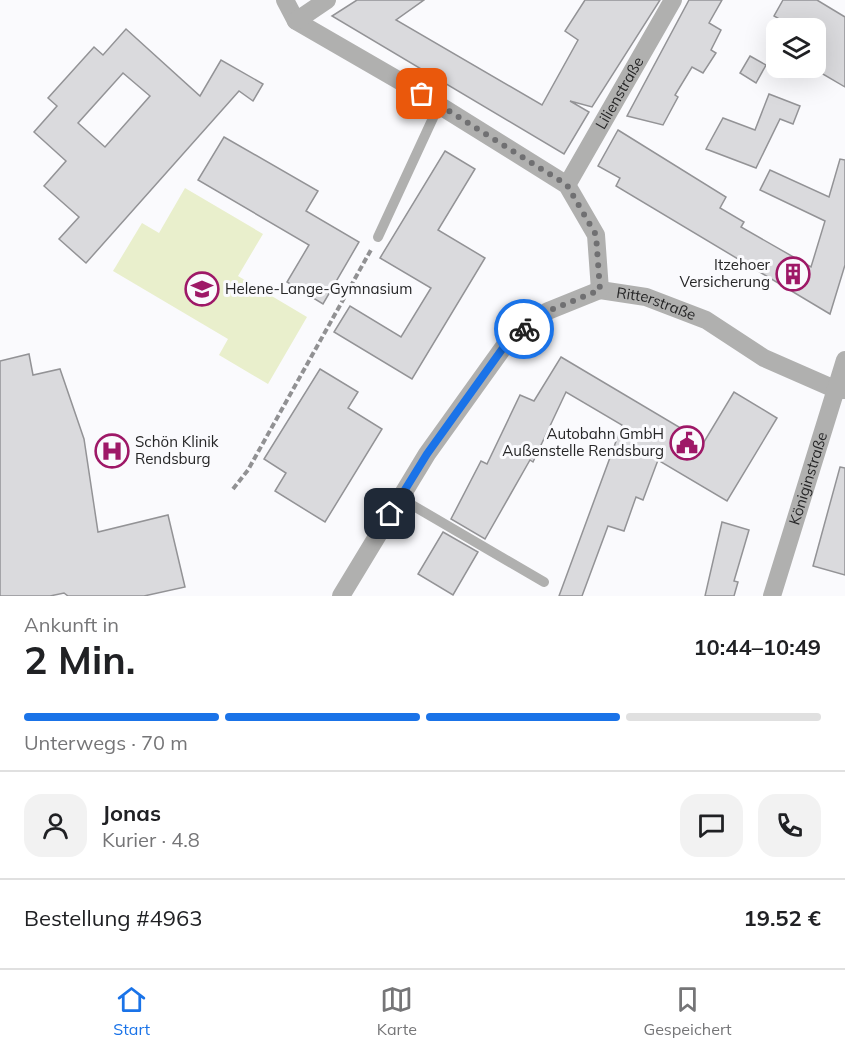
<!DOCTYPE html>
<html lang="de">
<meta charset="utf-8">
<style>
:root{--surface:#fff;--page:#f2f2f2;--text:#202124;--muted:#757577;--line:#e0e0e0;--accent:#1a73e8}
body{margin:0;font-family:Mulish,sans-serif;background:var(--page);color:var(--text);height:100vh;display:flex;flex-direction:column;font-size:22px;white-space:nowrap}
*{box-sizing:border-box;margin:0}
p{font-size:20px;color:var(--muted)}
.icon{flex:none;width:33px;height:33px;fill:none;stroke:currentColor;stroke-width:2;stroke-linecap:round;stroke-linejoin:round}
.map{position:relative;height:596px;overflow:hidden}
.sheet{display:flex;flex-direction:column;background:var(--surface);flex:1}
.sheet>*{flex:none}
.buttons{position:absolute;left:766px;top:18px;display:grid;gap:12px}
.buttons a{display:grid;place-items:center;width:60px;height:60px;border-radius:12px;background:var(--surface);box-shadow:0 6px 24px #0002;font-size:30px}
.pin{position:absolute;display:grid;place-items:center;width:51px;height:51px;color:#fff;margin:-26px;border-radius:12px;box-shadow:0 3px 9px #0006}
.courier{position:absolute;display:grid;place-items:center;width:60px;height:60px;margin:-30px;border:4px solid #1a73e8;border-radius:50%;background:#fff;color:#222;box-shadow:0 2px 8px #0007}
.overview em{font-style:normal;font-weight:700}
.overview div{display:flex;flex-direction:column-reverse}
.overview{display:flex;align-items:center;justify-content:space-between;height:102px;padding:0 24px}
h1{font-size:39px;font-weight:700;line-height:45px}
.bar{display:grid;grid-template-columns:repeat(4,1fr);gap:9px 6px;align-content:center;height:72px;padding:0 24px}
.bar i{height:8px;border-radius:4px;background:var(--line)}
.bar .selected{background:var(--accent)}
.bar p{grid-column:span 4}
.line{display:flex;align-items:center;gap:15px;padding:0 24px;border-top:2px solid var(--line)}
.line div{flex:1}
.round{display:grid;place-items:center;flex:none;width:63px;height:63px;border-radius:18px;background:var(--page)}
.tabs{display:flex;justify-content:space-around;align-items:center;height:84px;border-top:2px solid var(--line);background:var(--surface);font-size:16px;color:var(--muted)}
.tabs a{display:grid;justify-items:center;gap:3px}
.tabs .selected{color:var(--accent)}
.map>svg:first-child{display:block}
.green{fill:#e9efcc}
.building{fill:#dadadd;stroke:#939396;stroke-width:1.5;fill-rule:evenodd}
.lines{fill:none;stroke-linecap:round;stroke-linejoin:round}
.path{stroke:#919193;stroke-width:4;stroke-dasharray:6 3;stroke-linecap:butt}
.service{stroke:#b0b0af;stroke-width:10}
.minor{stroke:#b0b0af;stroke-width:18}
.done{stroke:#707072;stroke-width:6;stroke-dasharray:0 10.8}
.route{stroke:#1a73e8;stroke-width:8}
.labels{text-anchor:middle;stroke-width:6;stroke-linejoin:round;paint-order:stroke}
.street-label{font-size:15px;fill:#262627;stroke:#fafafd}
.poi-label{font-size:15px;fill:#262627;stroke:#fafafd;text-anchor:end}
</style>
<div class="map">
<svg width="845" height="596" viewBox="0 0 845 596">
<rect width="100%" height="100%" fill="#fafafd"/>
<path class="green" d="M 185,188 L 263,234 L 238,276 L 307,317 L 268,384 L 219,355 L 228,339 L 113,271 L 142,223 L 159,233 Z"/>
<g class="building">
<path d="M 357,0 L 424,0 L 396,20 L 542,105 L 578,40 L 565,31 L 585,0 L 660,0 L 592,107 L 570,101 L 589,112 L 564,154 L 332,16 Z"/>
<path d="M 689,0 L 722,0 L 709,23 L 721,30 L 711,50 L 716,53 L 703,73 L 692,67 L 675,95 L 678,97 L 663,125 L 627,116 Z"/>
<path d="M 783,0 L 817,0 L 845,17 L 845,87 L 816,70 L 816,28 L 795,28 L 774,16 Z"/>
<path d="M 126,29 L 200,96 L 221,60 L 263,84 L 253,101 L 239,91 L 86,263 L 59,239 L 79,217 L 44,186 L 66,161 L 34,132 L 57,106 L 48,98 L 94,47 L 103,55 ZM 123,73 L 150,96 L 105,147 L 78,123 Z"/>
<path d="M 750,56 L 766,65 L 756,83 L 740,73 Z"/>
<path d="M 769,94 L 800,106 L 793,124 L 780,119 L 756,168 L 706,149 L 723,118 L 755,130 Z"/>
<path d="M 618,130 L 726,197 L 720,208 L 744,222 L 741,227 L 811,267 L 825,221 L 760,190 L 770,170 L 829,197 L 840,159 L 845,160 L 845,265 L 830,314 L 616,186 L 620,178 L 598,166 Z"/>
<path d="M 224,137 L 318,191 L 306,211 L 359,242 L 323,304 L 287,282 L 309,245 L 198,180 Z"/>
<path d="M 445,151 L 475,169 L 438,230 L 485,258 L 412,379 L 334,332 L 350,306 L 401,337 L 431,288 L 380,258 Z"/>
<path d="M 29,354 L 33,375 L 60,369 L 84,439 L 98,532 L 168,515 L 185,587 L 144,596 L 68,596 L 64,593 L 50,596 L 0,596 L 0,361 Z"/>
<path d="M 561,357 L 704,442 L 734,392 L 777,418 L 727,501 L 658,460 L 643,500 L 636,497 L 624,531 L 608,526 L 582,596 L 559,596 L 622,425 L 566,392 L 533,462 L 530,460 L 485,539 L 451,519 L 481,461 L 487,464 L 520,395 L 534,401 Z"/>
<path d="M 320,369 L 358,392 L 348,408 L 382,429 L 325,522 L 275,491 L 286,473 L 264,459 Z"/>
<path d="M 840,467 L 845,468 L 845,575 L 813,566 Z"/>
<path d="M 722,522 L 749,530 L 734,581 L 738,582 L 734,596 L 705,596 Z"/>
<path d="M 443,532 L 478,552 L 453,595 L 418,574 Z"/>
</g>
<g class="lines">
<path class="path" d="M 233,489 L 248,470 L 372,248"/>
<g class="service">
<path d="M 378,237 L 439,105"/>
<path d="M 400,498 L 544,582"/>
</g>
<g class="minor">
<path d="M 285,0 L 296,21 L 405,84 L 567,185 L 596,235 L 600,290"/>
<path d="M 296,21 L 327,0"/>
<path id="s1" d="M 567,185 L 673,0"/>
<path id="s2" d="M 600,290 L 646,297 L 706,320 L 764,358 L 837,390 L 845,390"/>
<path d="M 341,596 L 427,454 L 508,341 L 548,311 L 600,290"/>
<path id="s3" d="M 772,596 L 845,360"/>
</g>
</g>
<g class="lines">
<path class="done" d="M 422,94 L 567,185 L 596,235 L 600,290 L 548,311 L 524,329"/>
<path class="route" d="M 390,514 L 427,454 L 508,341 L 524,329"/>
</g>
<defs>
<g id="building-ring" transform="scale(1.725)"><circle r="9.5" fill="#fafafd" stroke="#9e1867" stroke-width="1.5"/><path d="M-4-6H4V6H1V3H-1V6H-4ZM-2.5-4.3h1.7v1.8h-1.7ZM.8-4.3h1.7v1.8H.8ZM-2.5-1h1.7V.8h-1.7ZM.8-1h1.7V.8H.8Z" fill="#9e1867"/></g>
<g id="school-ring" transform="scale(1.725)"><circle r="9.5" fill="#fafafd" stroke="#9e1867" stroke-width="1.5"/><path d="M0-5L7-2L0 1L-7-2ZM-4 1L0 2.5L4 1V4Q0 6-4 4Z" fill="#9e1867"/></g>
<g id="civic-ring" transform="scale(1.725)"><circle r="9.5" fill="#fafafd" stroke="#9e1867" stroke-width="1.5"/><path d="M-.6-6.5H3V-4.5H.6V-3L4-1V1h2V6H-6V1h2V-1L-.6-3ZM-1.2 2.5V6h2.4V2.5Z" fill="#9e1867"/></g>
<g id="hospital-ring" transform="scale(1.725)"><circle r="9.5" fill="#fafafd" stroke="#9e1867" stroke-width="1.5"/><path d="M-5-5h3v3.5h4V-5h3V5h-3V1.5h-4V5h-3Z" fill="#9e1867"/></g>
</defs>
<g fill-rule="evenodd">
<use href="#building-ring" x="793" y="274"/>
<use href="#school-ring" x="202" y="289"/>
<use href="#civic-ring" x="687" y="443"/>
<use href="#hospital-ring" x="112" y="451"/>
</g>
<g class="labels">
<g class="street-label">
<text dy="5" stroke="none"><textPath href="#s1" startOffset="106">Lilienstraße</textPath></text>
<text dy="5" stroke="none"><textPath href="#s2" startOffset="58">Ritterstraße</textPath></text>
<text dy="5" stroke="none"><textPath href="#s3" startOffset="123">Königinstraße</textPath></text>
</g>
<g class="poi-label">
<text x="770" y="270">Itzehoer<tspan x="770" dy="17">Versicherung</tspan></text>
<text x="225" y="294" text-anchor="start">Helene-Lange-Gymnasium</text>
<text x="664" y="439">Autobahn GmbH<tspan x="664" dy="17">Außenstelle Rendsburg</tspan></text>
<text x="135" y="447" text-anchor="start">Schön Klinik<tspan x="135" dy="17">Rendsburg</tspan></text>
</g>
</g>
</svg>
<div class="buttons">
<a><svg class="icon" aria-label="layers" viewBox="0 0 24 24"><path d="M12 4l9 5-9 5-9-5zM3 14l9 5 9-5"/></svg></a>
</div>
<div class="pin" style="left:422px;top:94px;background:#ea580c"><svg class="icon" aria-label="bag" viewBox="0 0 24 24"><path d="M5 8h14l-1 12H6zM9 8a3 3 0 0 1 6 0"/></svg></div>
<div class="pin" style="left:390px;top:514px;background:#1f2937"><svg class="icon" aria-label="home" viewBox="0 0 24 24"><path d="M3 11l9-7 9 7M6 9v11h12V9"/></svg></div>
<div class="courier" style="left:524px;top:329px"><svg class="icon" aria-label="bike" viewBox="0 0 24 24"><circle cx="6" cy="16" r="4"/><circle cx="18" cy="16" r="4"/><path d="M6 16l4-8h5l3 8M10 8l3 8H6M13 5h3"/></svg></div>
</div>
<section class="sheet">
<div class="overview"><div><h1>2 Min.</h1><p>Ankunft in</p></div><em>10:44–10:49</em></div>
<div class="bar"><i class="selected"></i><i class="selected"></i><i class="selected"></i><i></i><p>Unterwegs · 70 m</p></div>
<div class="line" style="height:108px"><a class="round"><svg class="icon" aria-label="person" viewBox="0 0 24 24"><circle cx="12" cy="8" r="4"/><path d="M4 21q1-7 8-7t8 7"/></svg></a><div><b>Jonas</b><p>Kurier · 4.8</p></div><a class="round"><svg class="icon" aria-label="chat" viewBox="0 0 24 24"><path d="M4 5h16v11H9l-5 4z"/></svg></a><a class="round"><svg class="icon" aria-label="phone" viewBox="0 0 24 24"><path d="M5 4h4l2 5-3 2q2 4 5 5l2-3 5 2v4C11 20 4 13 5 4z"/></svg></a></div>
<div class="line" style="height:78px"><div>Bestellung #4963</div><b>19.52 €</b></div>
</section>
<nav class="tabs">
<a class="selected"><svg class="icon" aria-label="home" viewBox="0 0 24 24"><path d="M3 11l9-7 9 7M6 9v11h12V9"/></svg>Start</a>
<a><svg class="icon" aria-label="map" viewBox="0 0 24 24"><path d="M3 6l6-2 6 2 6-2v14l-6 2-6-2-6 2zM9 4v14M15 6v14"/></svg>Karte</a>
<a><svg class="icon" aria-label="saved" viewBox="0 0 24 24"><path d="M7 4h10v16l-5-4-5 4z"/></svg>Gespeichert</a>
</nav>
